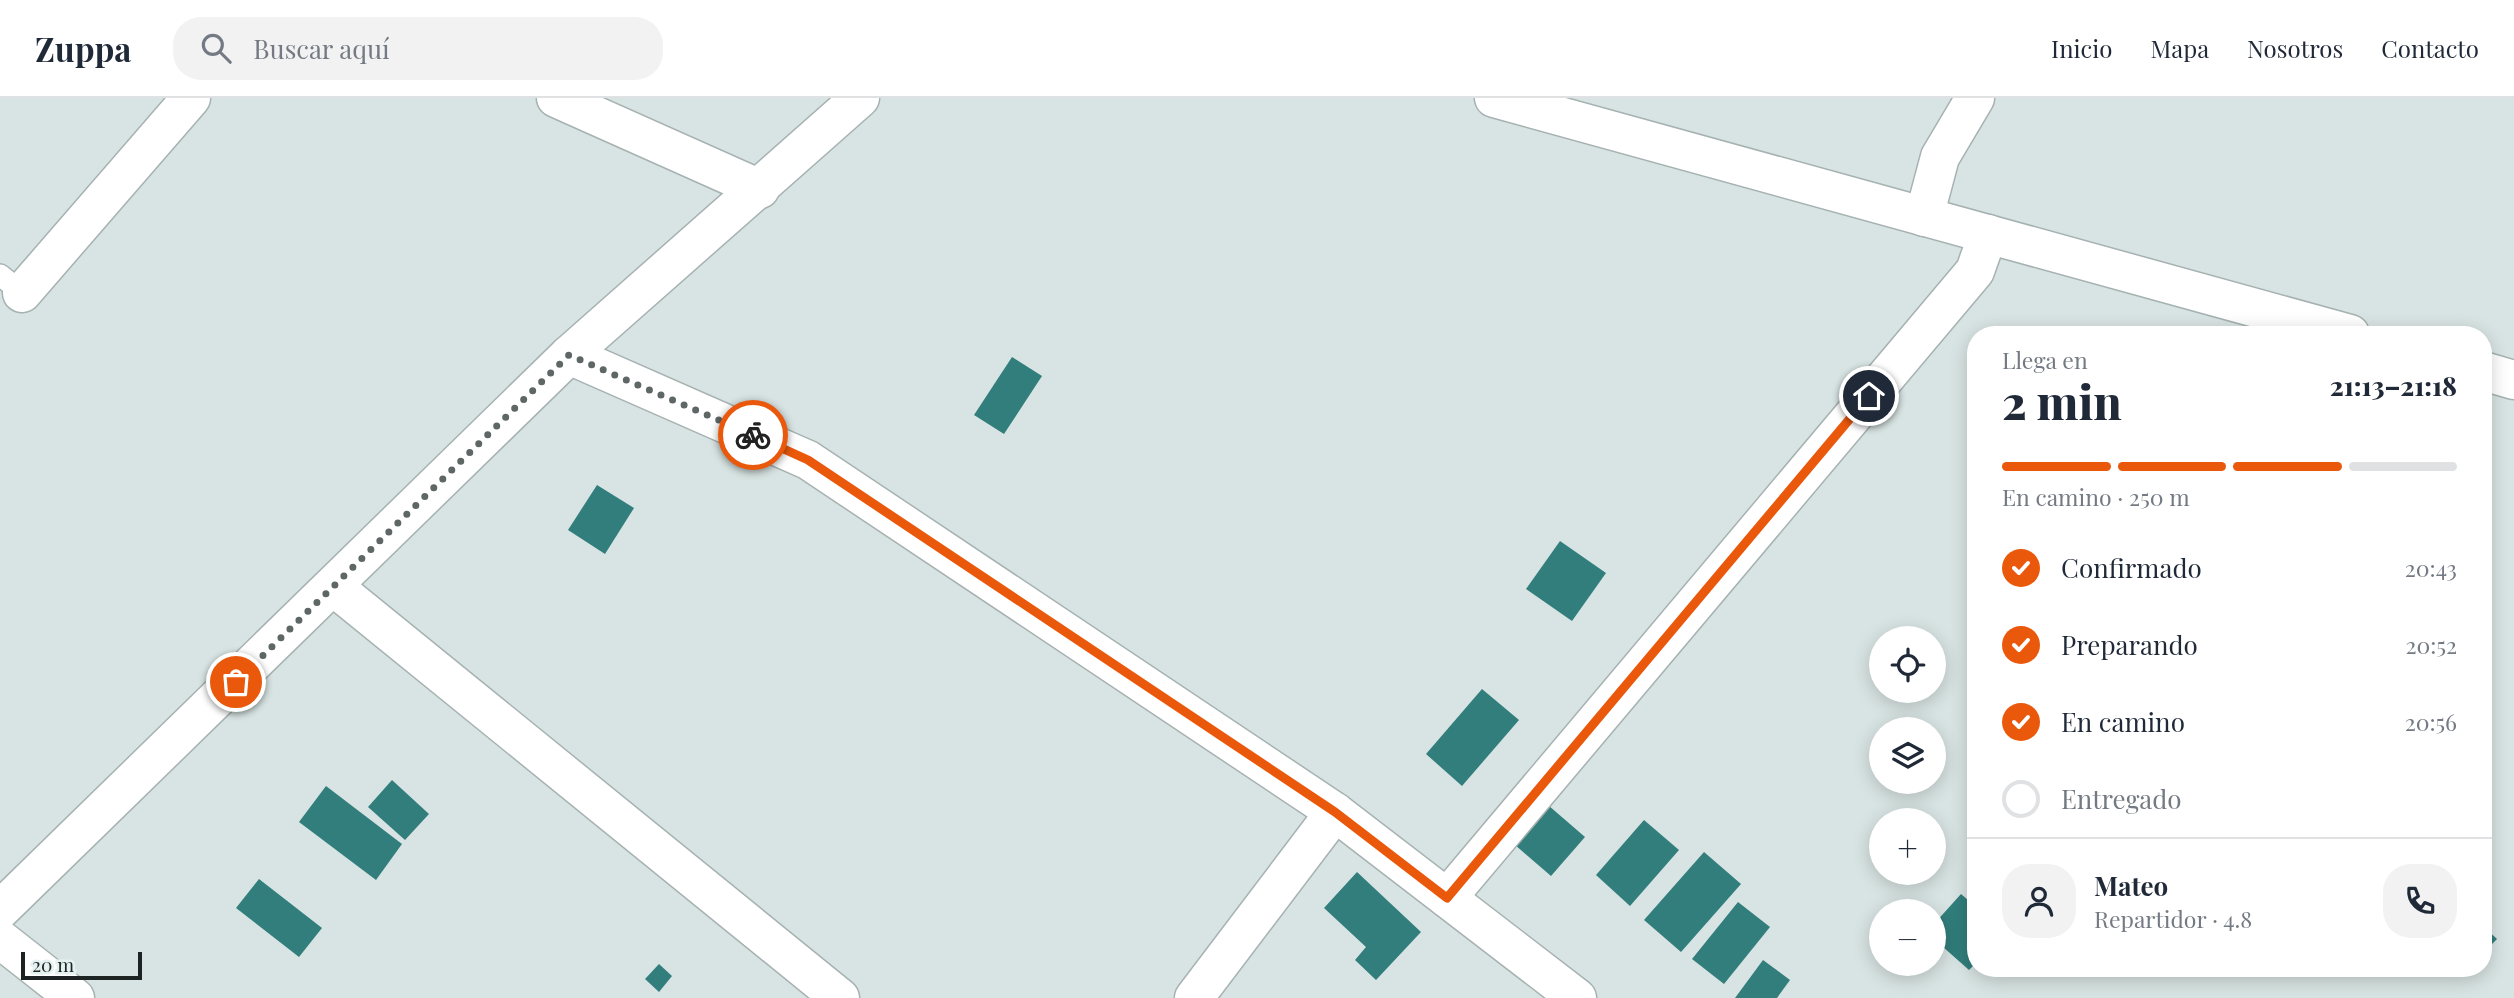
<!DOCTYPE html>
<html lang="es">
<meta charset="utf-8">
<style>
:root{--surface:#fff;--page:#f2f2f3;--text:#1f2937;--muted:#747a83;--line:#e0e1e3;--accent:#ea580c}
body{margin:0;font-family:"Playfair Display",serif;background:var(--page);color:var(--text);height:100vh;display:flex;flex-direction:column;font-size:26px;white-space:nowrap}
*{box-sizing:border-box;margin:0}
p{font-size:23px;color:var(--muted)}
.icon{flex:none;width:38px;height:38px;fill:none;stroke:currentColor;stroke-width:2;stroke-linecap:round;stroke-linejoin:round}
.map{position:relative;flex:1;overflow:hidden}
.drawer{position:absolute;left:1967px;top:228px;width:525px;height:651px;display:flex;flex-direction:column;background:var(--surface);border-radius:28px;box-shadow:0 4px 18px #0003}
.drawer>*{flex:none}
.controls{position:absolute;left:1869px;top:528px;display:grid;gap:14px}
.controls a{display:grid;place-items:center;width:77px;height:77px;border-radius:50%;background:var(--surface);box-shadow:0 4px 18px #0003;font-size:35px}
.scale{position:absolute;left:21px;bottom:18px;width:121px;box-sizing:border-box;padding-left:7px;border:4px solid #1d2222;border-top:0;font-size:19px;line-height:24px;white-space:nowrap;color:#1d2222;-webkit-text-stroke:5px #e5f1f1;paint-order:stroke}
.pin{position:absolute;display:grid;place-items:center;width:60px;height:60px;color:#fff;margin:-30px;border:4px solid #fff;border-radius:50%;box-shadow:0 2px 7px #0007}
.courier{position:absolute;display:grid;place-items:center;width:70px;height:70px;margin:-35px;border:5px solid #ea580c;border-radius:50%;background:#fff;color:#222;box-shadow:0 2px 9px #0007}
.overview em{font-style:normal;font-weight:800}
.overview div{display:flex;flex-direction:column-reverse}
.overview{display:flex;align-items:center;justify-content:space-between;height:119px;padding:0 35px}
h1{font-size:46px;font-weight:800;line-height:52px}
.bar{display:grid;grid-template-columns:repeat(4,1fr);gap:10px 7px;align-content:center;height:84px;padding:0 35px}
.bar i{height:9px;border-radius:5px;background:var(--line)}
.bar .active{background:var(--accent)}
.bar p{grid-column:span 4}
.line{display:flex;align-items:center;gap:18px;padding:0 35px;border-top:2px solid var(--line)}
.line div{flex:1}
.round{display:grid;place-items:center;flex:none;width:74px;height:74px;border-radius:28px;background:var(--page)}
ol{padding:0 35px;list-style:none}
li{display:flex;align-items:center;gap:21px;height:77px}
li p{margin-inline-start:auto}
li .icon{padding:7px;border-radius:50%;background:var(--accent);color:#fff;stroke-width:4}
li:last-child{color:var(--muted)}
li i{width:38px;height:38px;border:4px solid var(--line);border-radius:50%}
header{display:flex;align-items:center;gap:42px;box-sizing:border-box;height:98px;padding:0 35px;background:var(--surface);border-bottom:2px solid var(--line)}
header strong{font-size:33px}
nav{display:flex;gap:38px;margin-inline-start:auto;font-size:24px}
.search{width:490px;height:63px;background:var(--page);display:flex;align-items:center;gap:18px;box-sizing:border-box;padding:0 24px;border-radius:28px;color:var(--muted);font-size:26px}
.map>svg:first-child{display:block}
.building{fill:#317e7c}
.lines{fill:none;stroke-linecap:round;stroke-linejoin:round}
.service-casing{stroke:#a6b2b1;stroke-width:24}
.minor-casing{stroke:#a6b2b1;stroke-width:41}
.service{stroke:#fff;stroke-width:21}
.minor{stroke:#fff;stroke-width:38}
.done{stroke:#5e6666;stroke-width:7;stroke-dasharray:0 12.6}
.route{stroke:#ea580c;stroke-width:9}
</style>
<header>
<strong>Zuppa</strong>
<div class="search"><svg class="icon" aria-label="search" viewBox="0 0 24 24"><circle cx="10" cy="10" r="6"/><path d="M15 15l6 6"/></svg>Buscar aquí</div>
<nav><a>Inicio</a><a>Mapa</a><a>Nosotros</a><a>Contacto</a></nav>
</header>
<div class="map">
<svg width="2514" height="900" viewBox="0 0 2514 900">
<rect width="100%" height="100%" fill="#d8e4e3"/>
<g class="building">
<path d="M 1012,259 L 1042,278 L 1004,336 L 974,317 Z"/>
<path d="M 597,387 L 634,410 L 605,456 L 568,432 Z"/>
<path d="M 1560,443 L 1606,475 L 1572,523 L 1526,491 Z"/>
<path d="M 1482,591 L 1519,622 L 1462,688 L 1426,656 Z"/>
<path d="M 392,682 L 429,716 L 405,742 L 368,709 Z"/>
<path d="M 326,688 L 402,746 L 376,782 L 299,724 Z"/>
<path d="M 1541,701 L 1585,739 L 1551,778 L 1507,740 Z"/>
<path d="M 1644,722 L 1679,752 L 1630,808 L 1596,777 Z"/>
<path d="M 1704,754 L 1741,786 L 1681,854 L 1644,822 Z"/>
<path d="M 1357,774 L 1421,834 L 1376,882 L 1355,862 L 1366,849 L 1324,810 Z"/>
<path d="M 259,781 L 322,830 L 299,859 L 236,810 Z"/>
<path d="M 1961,796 L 1976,809 L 1976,865 L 1969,872 L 1934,841 L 1934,826 Z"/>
<path d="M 1738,804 L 1770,829 L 1724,886 L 1692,861 Z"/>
<path d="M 2483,828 L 2497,841 L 2483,855 Z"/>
<path d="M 1763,862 L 1790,882 L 1777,900 L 1735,900 Z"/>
<path d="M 659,866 L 672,878 L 659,894 L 645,881 Z"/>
</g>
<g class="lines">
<g class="service-casing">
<path id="service" d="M 0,177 L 22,195"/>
</g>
<g class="minor-casing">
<g id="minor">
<path d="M 556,0 L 760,91"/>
<path d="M 1494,0 L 2350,236"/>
<path d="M 1924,119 L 1940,59 L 1975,0"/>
<path d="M 22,195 L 191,0"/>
<path d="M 569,257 L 808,362 L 1335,714 L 1577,900"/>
<path d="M 2483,273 L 2514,282"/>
<path d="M 334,489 L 840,900"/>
<path d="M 1447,800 L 1975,173 L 1988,136"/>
<path d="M 0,812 L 569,257 L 860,0"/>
<path d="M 0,841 L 75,900"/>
<path d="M 1194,900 L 1335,714"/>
</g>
</g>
<use href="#service" class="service"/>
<use href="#minor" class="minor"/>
</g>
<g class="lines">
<path class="done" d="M 236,584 L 569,257 L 753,337"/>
<path class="route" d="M 753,337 L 808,362 L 1335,714 L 1447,800 L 1869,298"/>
</g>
</svg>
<div class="controls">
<a><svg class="icon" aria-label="locate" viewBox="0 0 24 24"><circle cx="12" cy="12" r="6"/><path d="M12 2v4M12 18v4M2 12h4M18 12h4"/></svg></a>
<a><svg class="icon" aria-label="layers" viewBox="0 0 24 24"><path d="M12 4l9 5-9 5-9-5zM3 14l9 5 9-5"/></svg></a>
<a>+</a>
<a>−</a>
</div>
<div class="scale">20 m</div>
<div class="pin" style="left:236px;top:584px;background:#ea580c"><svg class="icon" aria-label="bag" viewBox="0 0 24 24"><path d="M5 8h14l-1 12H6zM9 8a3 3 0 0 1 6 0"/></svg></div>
<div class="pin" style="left:1869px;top:298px;background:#1f2937"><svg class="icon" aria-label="home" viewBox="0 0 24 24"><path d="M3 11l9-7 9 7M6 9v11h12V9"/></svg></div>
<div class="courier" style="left:753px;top:337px"><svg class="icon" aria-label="bike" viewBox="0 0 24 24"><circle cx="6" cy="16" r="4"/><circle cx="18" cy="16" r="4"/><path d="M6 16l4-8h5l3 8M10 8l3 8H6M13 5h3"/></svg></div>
<section class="drawer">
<div class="overview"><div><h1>2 min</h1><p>Llega en</p></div><em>21:13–21:18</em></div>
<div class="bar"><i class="active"></i><i class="active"></i><i class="active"></i><i></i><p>En camino · 250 m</p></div>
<ol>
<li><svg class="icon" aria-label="check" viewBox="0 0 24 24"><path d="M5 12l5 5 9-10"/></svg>Confirmado<p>20:43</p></li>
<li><svg class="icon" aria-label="check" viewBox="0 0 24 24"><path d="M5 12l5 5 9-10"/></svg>Preparando<p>20:52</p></li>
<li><svg class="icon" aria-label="check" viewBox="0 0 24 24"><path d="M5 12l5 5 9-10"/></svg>En camino<p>20:56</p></li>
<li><i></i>Entregado</li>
</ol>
<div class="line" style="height:126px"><a class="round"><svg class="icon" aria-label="person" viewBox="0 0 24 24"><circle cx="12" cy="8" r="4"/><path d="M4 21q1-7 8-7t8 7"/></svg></a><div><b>Mateo</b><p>Repartidor · 4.8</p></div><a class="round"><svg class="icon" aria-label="phone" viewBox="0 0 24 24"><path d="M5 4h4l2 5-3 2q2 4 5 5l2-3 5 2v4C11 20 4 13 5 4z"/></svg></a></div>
</section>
</div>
